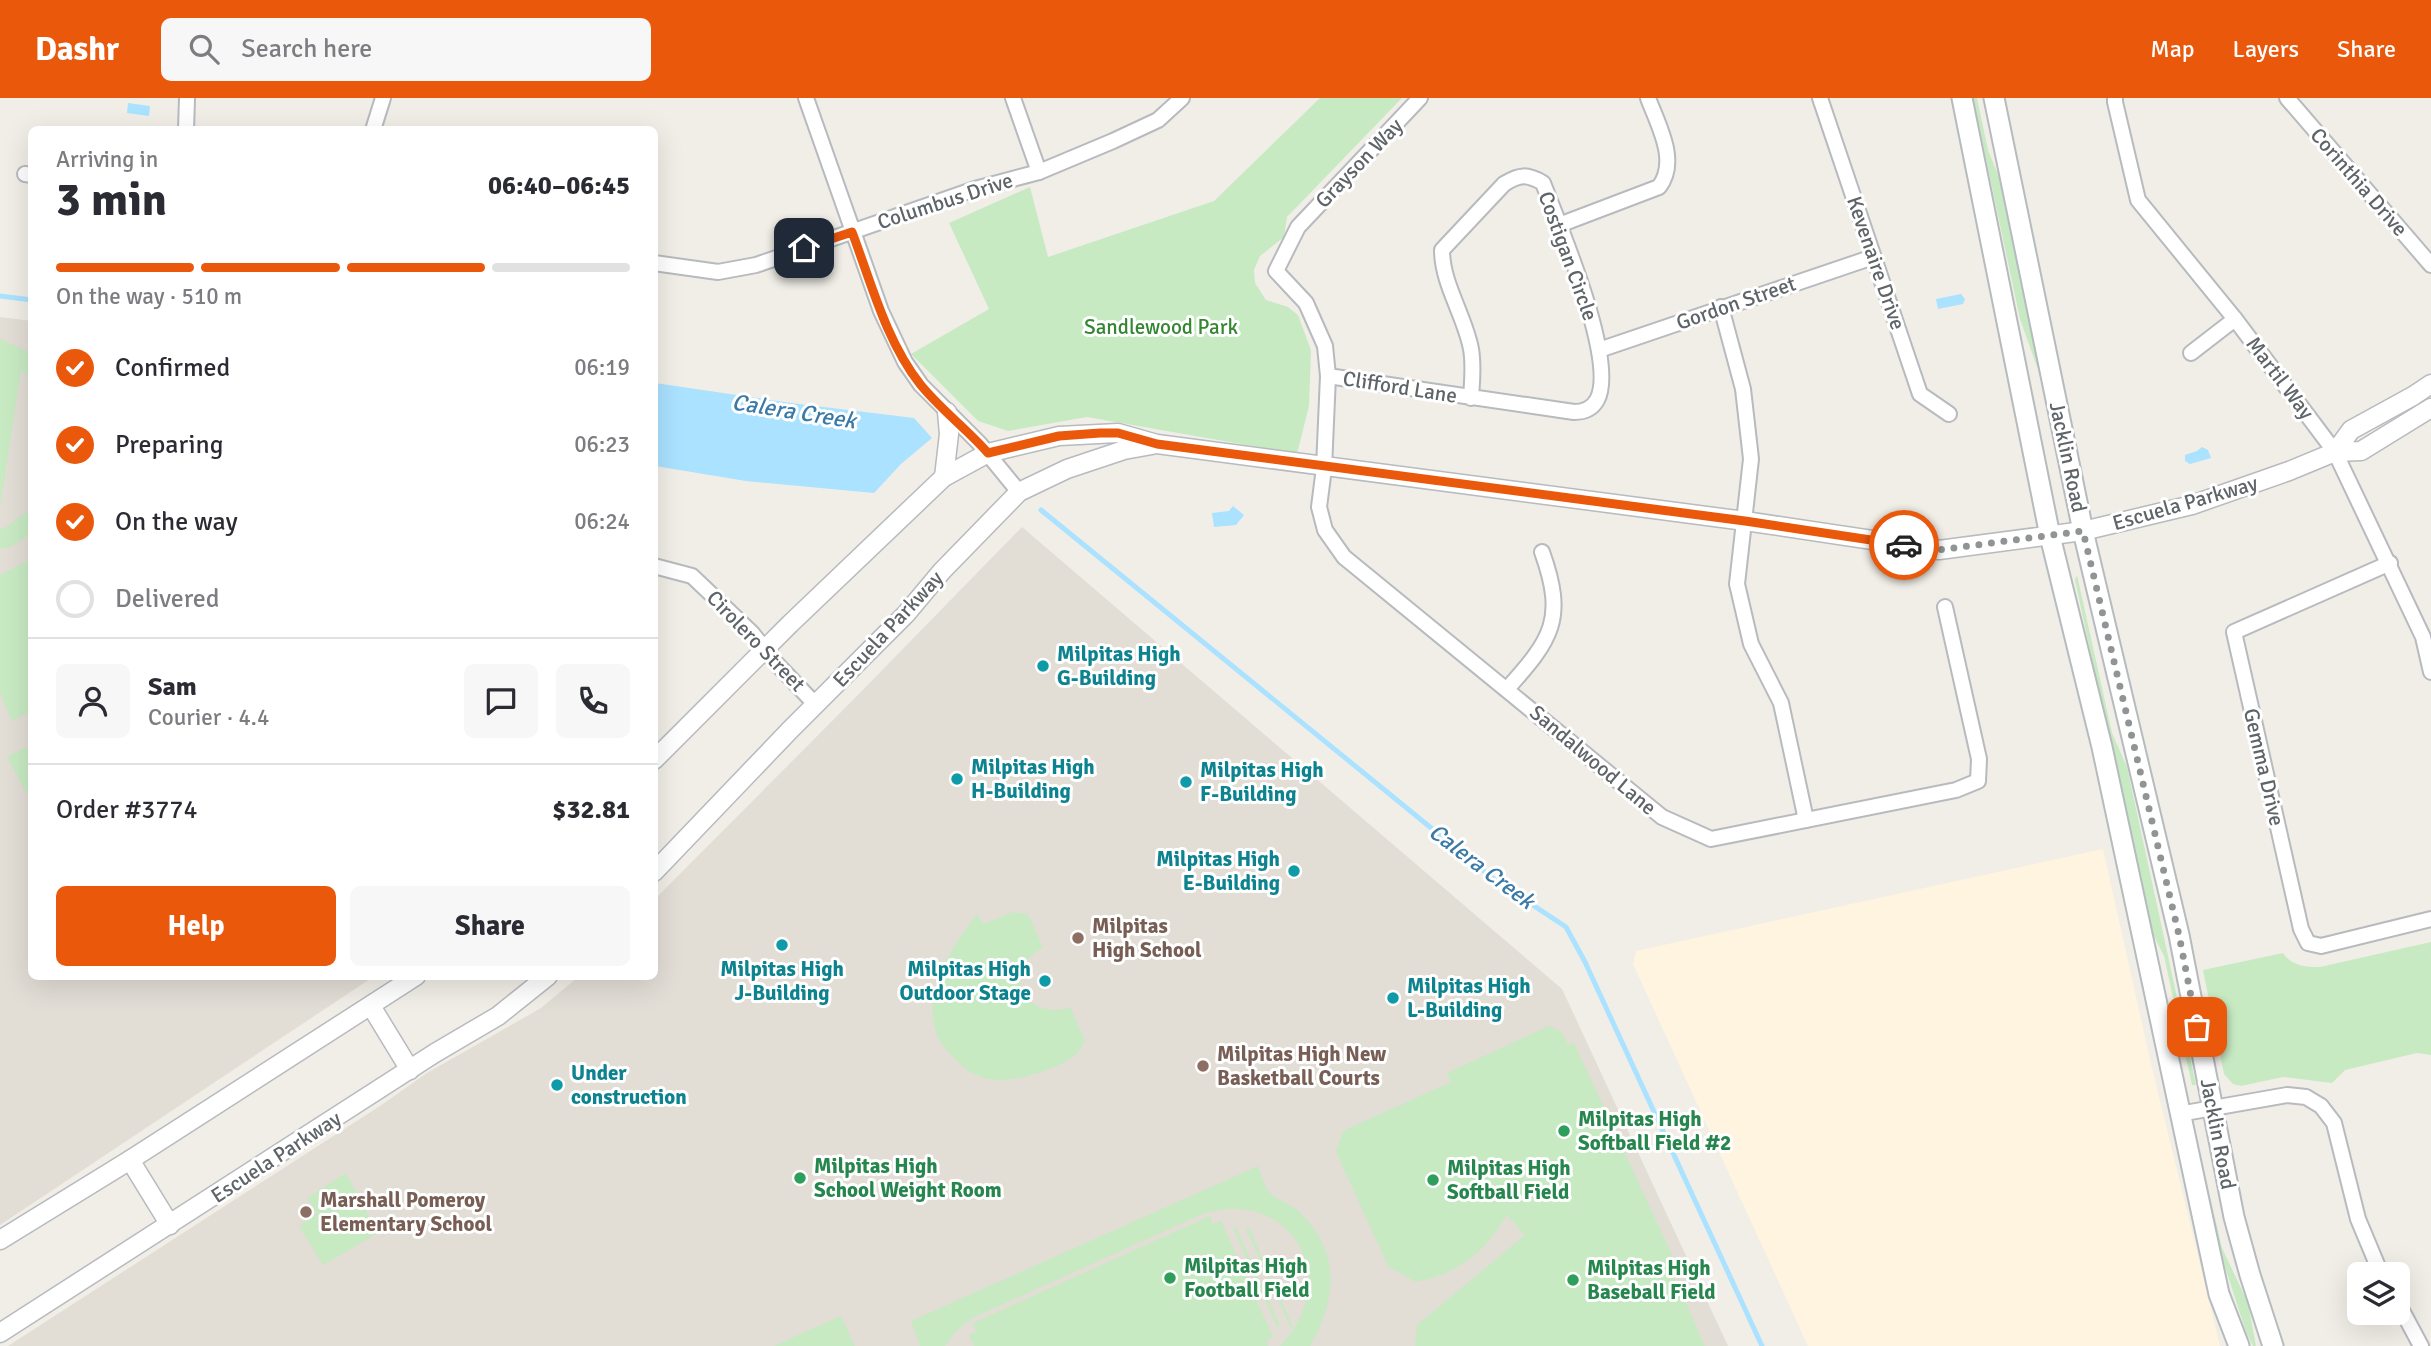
<!DOCTYPE html>
<meta charset="utf-8">
<style>
:root{--surface:#fff;--page:#f7f7f7;--text:#2b2b33;--muted:#7c7c81;--line:#e1e1e2;--accent:#ea580c}
body{margin:0;font-family:Signika,sans-serif;background:var(--page);color:var(--text);height:100vh;display:flex;flex-direction:column;font-size:26px;white-space:nowrap}
*{box-sizing:border-box;margin:0}
p{font-size:23px;color:var(--muted)}
.icon{flex:none;width:38px;height:38px;fill:none;stroke:currentColor;stroke-width:2;stroke-linecap:round;stroke-linejoin:round}
.map{position:relative;flex:1;overflow:hidden}
.side{position:absolute;left:28px;top:28px;width:630px;height:854px;display:flex;flex-direction:column;background:var(--surface);border-radius:10px;box-shadow:0 7px 28px #0002}
.side>*{flex:none}
.fabs{position:absolute;left:2347px;top:1164px;display:grid;gap:14px}
.fabs a{display:grid;place-items:center;width:63px;height:63px;border-radius:10px;background:var(--surface);box-shadow:0 7px 28px #0002;font-size:35px}
.pin{position:absolute;display:grid;place-items:center;width:60px;height:60px;color:#fff;margin:-30px;border-radius:14px;box-shadow:0 4px 10px #0006}
.courier{position:absolute;display:grid;place-items:center;width:70px;height:70px;margin:-35px;border:5px solid #ea580c;border-radius:50%;background:#fff;color:#222;box-shadow:0 2px 9px #0007}
.summary em{font-style:normal;font-weight:800}
.summary div{display:flex;flex-direction:column-reverse}
.summary{display:flex;align-items:center;justify-content:space-between;height:119px;padding:0 28px}
h1{font-size:46px;font-weight:800;line-height:52px}
.bar{display:grid;grid-template-columns:repeat(4,1fr);gap:10px 7px;align-content:center;height:84px;padding:0 28px}
.bar i{height:9px;border-radius:5px;background:var(--line)}
.bar .on{background:var(--accent)}
.bar p{grid-column:span 4}
.line{display:flex;align-items:center;gap:18px;padding:0 28px;border-top:2px solid var(--line)}
.line div{flex:1}
.round{display:grid;place-items:center;flex:none;width:74px;height:74px;border-radius:10px;background:var(--page)}
ol{padding:0 28px;list-style:none}
li{display:flex;align-items:center;gap:21px;height:77px}
li p{margin-inline-start:auto}
li .icon{padding:7px;border-radius:50%;background:var(--accent);color:#fff;stroke-width:4}
li:last-child{color:var(--muted)}
li i{width:38px;height:38px;border:4px solid var(--line);border-radius:50%}
.cta{display:flex;gap:14px;margin-top:auto;padding:14px 28px}
.cta a{flex:1;height:80px;border-radius:10px;background:var(--accent);color:#fff;font-size:28px;font-weight:800;line-height:80px;text-align:center}
.cta a+a{background:var(--page);color:var(--text)}
header{display:flex;align-items:center;gap:42px;box-sizing:border-box;height:98px;padding:0 35px;background:var(--accent);color:#fff}
header strong{font-size:33px}
nav{display:flex;gap:38px;margin-inline-start:auto;font-size:24px}
.search{width:490px;height:63px;background:var(--page);display:flex;align-items:center;gap:18px;box-sizing:border-box;padding:0 24px;border-radius:10px;color:var(--muted);font-size:26px}
.map>svg:first-child{display:block}
.commercial{fill:#fff4df}
.education{fill:#e2ddd5}
.green{fill:#c7eac3}
.water{fill:#aae2ff}
.lines{fill:none;stroke-linecap:round;stroke-linejoin:round}
.stream{stroke:#aae2ff;stroke-width:5}
.minor-casing{stroke:#b7babe;stroke-width:18}
.tertiary-casing{stroke:#b7babe;stroke-width:21}
.secondary-casing{stroke:#b5bbbf;stroke-width:23}
.minor{stroke:#fff;stroke-width:14}
.tertiary{stroke:#fff;stroke-width:18}
.secondary{stroke:#fff;stroke-width:19}
.done{stroke:#919494;stroke-width:7;stroke-dasharray:0 12.6}
.route{stroke:#ea580c;stroke-width:9}
.culture-dot{fill:#0f9aa8;stroke:#fff;stroke-width:2.5}
.education-dot{fill:#8d6e63;stroke:#fff;stroke-width:2.5}
.leisure-dot{fill:#2e9e5b;stroke:#fff;stroke-width:2.5}
.labels{text-anchor:middle;stroke-width:6;stroke-linejoin:round;paint-order:stroke}
.street-label{font-size:21px;fill:#5e6468;stroke:#fff}
.park-label{font-size:21px;fill:#348630;stroke:#fff}
.culture-label{font-size:21px;font-weight:bold;fill:#0d838f;stroke:#fff;text-anchor:start}
.education-label{font-size:21px;font-weight:bold;fill:#785e54;stroke:#fff;text-anchor:start}
.leisure-label{font-size:21px;font-weight:bold;fill:#27864d;stroke:#fff;text-anchor:start}
.water-label{font-size:23px;font-style:italic;fill:#397aa7;stroke:#fff}
</style>
<header>
<strong>Dashr</strong>
<div class="search"><svg class="icon" aria-label="search" viewBox="0 0 24 24"><circle cx="10" cy="10" r="6"/><path d="M15 15l6 6"/></svg>Search here</div>
<nav><a>Map</a><a>Layers</a><a>Share</a></nav>
</header>
<div class="map">
<svg width="2431" height="1248" viewBox="0 0 2431 1248">
<rect width="100%" height="100%" fill="#f1eee7"/>
<path class="commercial" d="M 2103,751 L 2151,966 L 2220,1248 L 1808,1248 L 1633,866 L 1636,853 Z"/>
<g class="education">
<path d="M 0,219 L 32,223 L 32,878 L 373,879 L 0,1127 Z"/>
<path d="M 1022,429 L 1562,891 L 1728,1248 L 8,1248 L 380,1008 L 427,975 L 541,910 L 578,879 L 654,878 L 655,801 L 854,601 Z"/>
</g>
<g class="green">
<path d="M 1320,0 L 1402,0 L 1287,119 L 1284,139 L 1260,158 L 1254,172 L 1255,185 L 1266,202 L 1288,209 L 1298,217 L 1311,252 L 1309,308 L 1297,356 L 1087,319 L 1008,333 L 978,323 L 911,256 L 989,211 L 949,125 L 1030,89 L 1048,159 L 1214,103 Z"/>
<path d="M 1973,0 L 1977,0 L 1988,52 L 2003,89 L 2042,283 L 2020,221 Z"/>
<path d="M 0,241 L 32,255 L 31,281 L 21,272 L 0,409 Z"/>
<path d="M 31,411 L 31,436 L 10,449 L 0,450 L 0,431 L 5,430 Z"/>
<path d="M 31,461 L 31,613 L 12,623 L 0,595 L 0,477 Z"/>
<path d="M 2077,477 L 2112,635 L 2127,669 L 2196,987 L 2192,987 L 2164,858 L 2149,828 L 2075,482 Z"/>
<path d="M 26,649 L 31,659 L 31,694 L 27,696 L 7,659 Z"/>
<path d="M 1013,814 L 1028,816 L 1043,850 C 1000,871 1024,925 1070,909 L 1085,943 C 1082,947 1080,953 1076,956 C 1067,965 1049,971 1038,975 C 1007,984 982,988 958,964 C 951,956 942,949 938,939 C 919,897 953,847 977,816 L 983,826 Z"/>
<path d="M 2431,844 L 2431,957 L 2417,955 L 2345,972 L 2332,985 L 2283,979 L 2241,988 L 2233,986 L 2224,976 L 2203,872 L 2283,855 C 2292,868 2304,869 2320,869 Z"/>
<path d="M 1549,928 L 1562,934 L 1568,947 L 1574,945 L 1678,1170 L 1672,1174 L 1705,1248 L 1415,1248 L 1417,1227 L 1525,1137 L 1507,1117 C 1486,1153 1458,1176 1416,1184 L 1388,1168 L 1336,1054 L 1343,1033 L 1451,984 L 1447,975 Z"/>
<path d="M 2195,1034 L 2222,1150 L 2248,1205 L 2256,1248 L 2253,1248 L 2246,1234 L 2217,1144 L 2193,1036 Z"/>
<path d="M 1258,1068 C 1261,1076 1265,1091 1272,1097 C 1280,1103 1291,1106 1299,1114 C 1342,1154 1337,1201 1310,1248 L 1280,1248 C 1343,1183 1294,1091 1205,1115 L 972,1220 L 954,1235 L 945,1248 L 920,1248 L 911,1223 Z"/>
<path d="M 346,1075 L 378,1135 L 323,1167 L 299,1128 L 317,1116 L 307,1100 Z"/>
<path d="M 1210,1118 L 1213,1126 L 1221,1123 L 1273,1239 L 1266,1243 L 1268,1248 L 974,1248 L 969,1237 L 976,1233 L 973,1225 Z"/>
<path d="M 1236,1129 L 1280,1228 L 1277,1229 L 1233,1130 Z"/>
<path d="M 1249,1130 L 1293,1229 L 1291,1230 L 1246,1131 Z"/>
<path d="M 841,1218 L 855,1248 L 774,1248 L 834,1221 Z"/>
</g>
<g class="water">
<path d="M 128,5 L 150,8 L 149,18 L 127,15 Z"/>
<path d="M 1961,196 L 1965,201 L 1963,206 L 1938,211 L 1936,201 Z"/>
<path d="M 655,285 L 791,305 L 914,320 L 932,340 L 901,366 L 874,395 L 746,383 L 655,368 Z"/>
<path d="M 2202,349 L 2208,352 L 2211,360 L 2190,366 L 2185,363 L 2185,357 L 2197,353 Z"/>
<path d="M 1233,408 L 1244,417 L 1236,427 L 1214,429 L 1212,415 L 1229,413 Z"/>
</g>
<g class="lines">
<g class="stream">
<path d="M 0,198 L 32,202"/>
<path d="M 1041,412 L 1495,782 L 1566,829 L 1585,864 L 1762,1248"/>
</g>
<g class="minor-casing">
<g id="minor">
<path d="M 806,0 L 881,213 L 905,264 L 921,287 L 979,345 L 1019,394"/>
<path d="M 1013,0 L 1039,74"/>
<path d="M 1420,0 L 1298,129 L 1276,173 L 1306,205 L 1325,248 L 1328,278 L 1324,370 L 1319,409 L 1325,432 L 1344,459 L 1662,719 L 1711,741 L 1956,692 L 1978,683 L 1979,661 L 1945,509"/>
<path d="M 1820,0 L 1920,296 L 1949,316"/>
<path d="M 2115,0 L 2115,4 L 2138,102 L 2235,221 L 2335,354 L 2423,539 L 2431,574"/>
<path d="M 2287,0 L 2431,167"/>
<path d="M 186,32 L 187,0"/>
<path d="M 373,32 L 383,0"/>
<path d="M 25,76 L 32,77"/>
<path d="M 1559,127 L 1659,89 C 1679,63 1658,27 1648,0"/>
<path d="M 654,165 L 718,174 L 756,167 L 975,91 L 1039,74 L 1113,43 L 1158,22 L 1182,0"/>
<path d="M 1721,209 L 1743,291 L 1751,361 L 1737,486 L 1751,546 L 1781,605 L 1806,722"/>
<path d="M 1599,252 L 1873,159"/>
<path d="M 2191,255 L 2235,221"/>
<path d="M 1328,278 L 1574,314 C 1584,314 1592,311 1597,302 C 1618,264 1559,127 1543,85 C 1527,76 1520,76 1504,86 L 1442,152 C 1442,186 1465,218 1471,251 C 1474,268 1472,284 1471,300"/>
<path d="M 2390,465 L 2234,534 L 2301,831 L 2308,845 L 2321,848 L 2431,821"/>
<path d="M 654,468 L 692,478 L 752,535 L 775,564 L 816,607"/>
<path d="M 1507,591 C 1552,541 1566,521 1542,454"/>
<path d="M 2179,1016 L 2287,997 L 2306,999 L 2321,1008 L 2334,1025 L 2358,1121 L 2381,1176"/>
<path d="M 2398,1205 L 2421,1248"/>
</g>
</g>
<g class="tertiary-casing">
<g id="tertiary">
<path d="M 2335,354 L 2351,332 L 2413,298 L 2431,286"/>
<path d="M 944,379 L 949,336 L 947,314"/>
<path d="M 654,662 L 790,526 L 944,379 L 988,355 L 1059,338 L 1118,335 L 1157,346 L 1745,423 L 1939,452 L 2083,433 L 2192,407 L 2289,373 L 2335,354 L 2361,353 L 2431,310"/>
<path d="M 654,774 L 790,632 L 906,516 L 942,473 L 1019,394 L 1067,371 L 1124,352 L 1152,347"/>
<path d="M 371,908 L 410,972"/>
<path d="M 130,1062 L 170,1127"/>
<path d="M 0,1142 L 130,1062 L 416,878"/>
<path d="M 0,1235 L 435,955 L 498,918 L 548,878"/>
</g>
</g>
<g class="secondary-casing">
<g id="secondary">
<path d="M 1962,0 L 2050,438 L 2102,649 L 2219,1196 L 2239,1248"/>
<path d="M 1994,0 L 2083,433 L 2179,837 L 2234,1119 L 2250,1177 L 2273,1248"/>
</g>
</g>
<use href="#minor" class="minor"/>
<use href="#tertiary" class="tertiary"/>
<use href="#secondary" class="secondary"/>
</g>
<g class="lines">
<path class="done" d="M 1904,447 L 1938,452 L 2083,433 L 2179,837 L 2197,929"/>
<path class="route" d="M 804,150 L 852,134 C 871,184 886,243 920,286 C 940,311 967,331 988,355 L 1059,338 L 1100,335 L 1118,335 L 1157,346 L 1745,423 L 1904,447"/>
</g>
<g class="culture-dot">
<circle cx="1043" cy="568" r="7"/>
<circle cx="957" cy="681" r="7"/>
<circle cx="1186" cy="684" r="7"/>
<circle cx="1294" cy="773" r="7"/>
<circle cx="782" cy="847" r="7"/>
<circle cx="1045" cy="883" r="7"/>
<circle cx="1393" cy="900" r="7"/>
<circle cx="557" cy="987" r="7"/>
</g>
<g class="education-dot">
<circle cx="1078" cy="840" r="7"/>
<circle cx="1203" cy="968" r="7"/>
<circle cx="306" cy="1114" r="7"/>
</g>
<g class="leisure-dot">
<circle cx="1564" cy="1033" r="7"/>
<circle cx="800" cy="1080" r="7"/>
<circle cx="1433" cy="1082" r="7"/>
<circle cx="1170" cy="1180" r="7"/>
<circle cx="1573" cy="1182" r="7"/>
</g>
<g class="labels">
<g class="street-label">
<text transform="translate(1359 65) rotate(-46)" y="7">Grayson Way</text>
<text transform="translate(2359 84) rotate(49)" y="7">Corinthia Drive</text>
<text transform="translate(945 103) rotate(-18)" y="7">Columbus Drive</text>
<text transform="translate(1568 158) rotate(70)" y="7">Costigan Circle</text>
<text transform="translate(1876 165) rotate(71)" y="7">Kevenaire Drive</text>
<text transform="translate(1736 205) rotate(-19)" y="7">Gordon Street</text>
<text transform="translate(2280 280) rotate(53)" y="7">Martil Way</text>
<text transform="translate(1400 289) rotate(9)" y="7">Clifford Lane</text>
<text transform="translate(2068 359) rotate(78)" y="7">Jacklin Road</text>
<text transform="translate(2185 405) rotate(-16)" y="7">Escuela Parkway</text>
<text transform="translate(888 531) rotate(-47)" y="7">Escuela Parkway</text>
<text transform="translate(756 543) rotate(46)" y="7">Cirolero Street</text>
<text transform="translate(1593 662) rotate(40)" y="7">Sandalwood Lane</text>
<text transform="translate(2264 669) rotate(77)" y="7">Gemma Drive</text>
<text transform="translate(2218 1036) rotate(79)" y="7">Jacklin Road</text>
<text transform="translate(276 1059) rotate(-33)" y="7">Escuela Parkway</text>
</g>
<g class="park-label">
<text x="1161" y="236">Sandlewood Park</text>
</g>
<g class="culture-label">
<text x="1057" y="563">Milpitas High<tspan x="1057" dy="24">G-Building</tspan></text>
<text x="971" y="676">Milpitas High<tspan x="971" dy="24">H-Building</tspan></text>
<text x="1200" y="679">Milpitas High<tspan x="1200" dy="24">F-Building</tspan></text>
<text x="1280" y="768" text-anchor="end">Milpitas High<tspan x="1280" dy="24">E-Building</tspan></text>
<text x="782" y="878" text-anchor="middle">Milpitas High<tspan x="782" dy="24">J-Building</tspan></text>
<text x="1031" y="878" text-anchor="end">Milpitas High<tspan x="1031" dy="24">Outdoor Stage</tspan></text>
<text x="1407" y="895">Milpitas High<tspan x="1407" dy="24">L-Building</tspan></text>
<text x="571" y="982">Under<tspan x="571" dy="24">construction</tspan></text>
</g>
<g class="education-label">
<text x="1092" y="835">Milpitas<tspan x="1092" dy="24">High School</tspan></text>
<text x="1217" y="963">Milpitas High New<tspan x="1217" dy="24">Basketball Courts</tspan></text>
<text x="320" y="1109">Marshall Pomeroy<tspan x="320" dy="24">Elementary School</tspan></text>
</g>
<g class="leisure-label">
<text x="1578" y="1028">Milpitas High<tspan x="1578" dy="24">Softball Field #2</tspan></text>
<text x="814" y="1075">Milpitas High<tspan x="814" dy="24">School Weight Room</tspan></text>
<text x="1447" y="1077">Milpitas High<tspan x="1447" dy="24">Softball Field</tspan></text>
<text x="1184" y="1175">Milpitas High<tspan x="1184" dy="24">Football Field</tspan></text>
<text x="1587" y="1177">Milpitas High<tspan x="1587" dy="24">Baseball Field</tspan></text>
</g>
<g class="water-label">
<text transform="translate(794 313) rotate(9)" y="8">Calera Creek</text>
<text transform="translate(1482 768) rotate(37)" y="8">Calera Creek</text>
</g>
</g>
</svg>
<div class="fabs">
<a><svg class="icon" aria-label="layers" viewBox="0 0 24 24"><path d="M12 4l9 5-9 5-9-5zM3 14l9 5 9-5"/></svg></a>
</div>
<div class="pin" style="left:2197px;top:929px;background:#ea580c"><svg class="icon" aria-label="bag" viewBox="0 0 24 24"><path d="M5 8h14l-1 12H6zM9 8a3 3 0 0 1 6 0"/></svg></div>
<div class="pin" style="left:804px;top:150px;background:#1f2937"><svg class="icon" aria-label="home" viewBox="0 0 24 24"><path d="M3 11l9-7 9 7M6 9v11h12V9"/></svg></div>
<div class="courier" style="left:1904px;top:447px"><svg class="icon" aria-label="car" viewBox="0 0 24 24"><path d="M5 17H2v-5l4-1 3-4h7l3 4 3 1v5h-3M9 17h6M6 11h13"/><circle cx="7" cy="17" r="2"/><circle cx="17" cy="17" r="2"/></svg></div>
<section class="side">
<div class="summary"><div><h1>3 min</h1><p>Arriving in</p></div><em>06:40–06:45</em></div>
<div class="bar"><i class="on"></i><i class="on"></i><i class="on"></i><i></i><p>On the way · 510 m</p></div>
<ol>
<li><svg class="icon" aria-label="check" viewBox="0 0 24 24"><path d="M5 12l5 5 9-10"/></svg>Confirmed<p>06:19</p></li>
<li><svg class="icon" aria-label="check" viewBox="0 0 24 24"><path d="M5 12l5 5 9-10"/></svg>Preparing<p>06:23</p></li>
<li><svg class="icon" aria-label="check" viewBox="0 0 24 24"><path d="M5 12l5 5 9-10"/></svg>On the way<p>06:24</p></li>
<li><i></i>Delivered</li>
</ol>
<div class="line" style="height:126px"><a class="round"><svg class="icon" aria-label="person" viewBox="0 0 24 24"><circle cx="12" cy="8" r="4"/><path d="M4 21q1-7 8-7t8 7"/></svg></a><div><b>Sam</b><p>Courier · 4.4</p></div><a class="round"><svg class="icon" aria-label="chat" viewBox="0 0 24 24"><path d="M4 5h16v11H9l-5 4z"/></svg></a><a class="round"><svg class="icon" aria-label="phone" viewBox="0 0 24 24"><path d="M5 4h4l2 5-3 2q2 4 5 5l2-3 5 2v4C11 20 4 13 5 4z"/></svg></a></div>
<div class="line" style="height:91px"><div>Order #3774</div><b>$32.81</b></div>
<div class="cta"><a>Help</a><a>Share</a></div>
</section>
</div>
